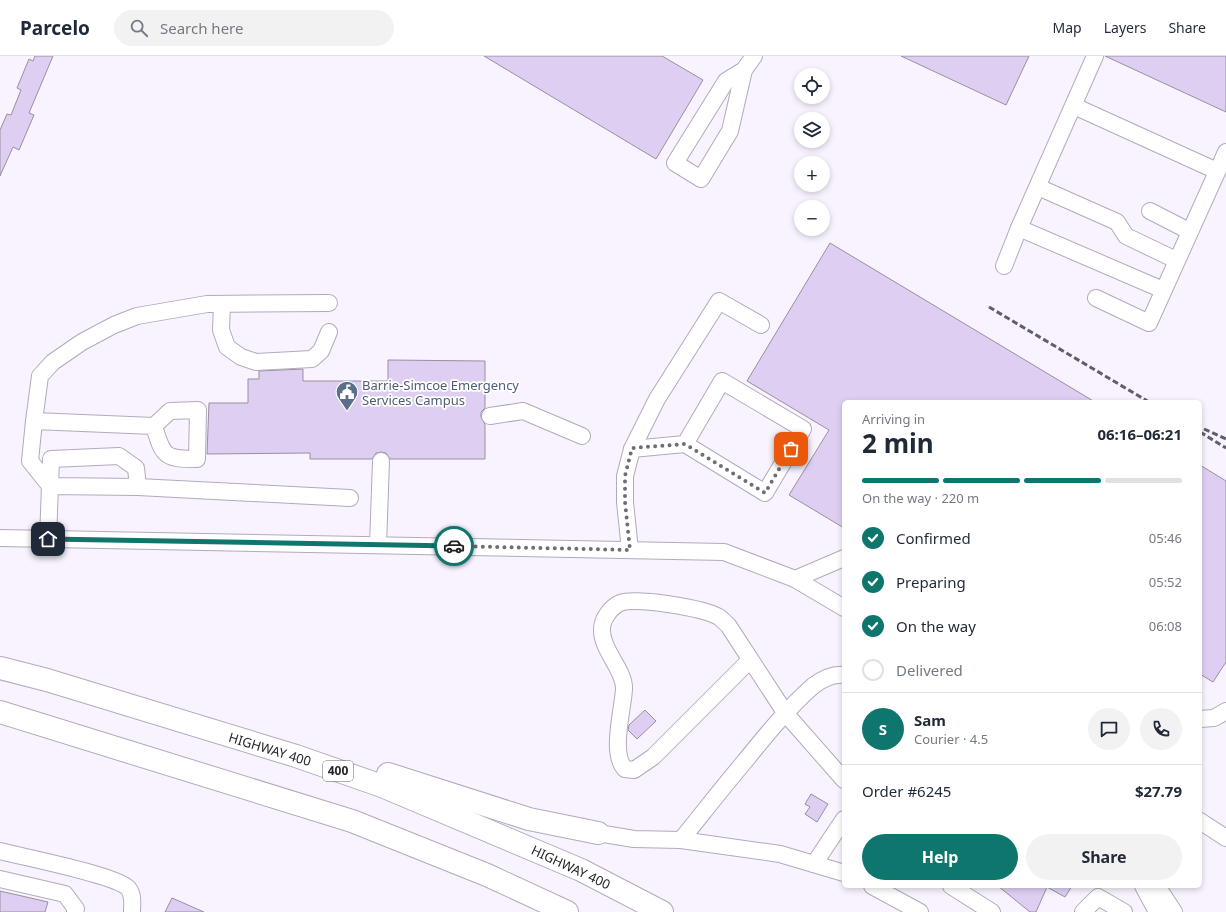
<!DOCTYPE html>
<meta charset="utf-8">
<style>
:root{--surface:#fff;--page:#f2f2f3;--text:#1f2937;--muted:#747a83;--line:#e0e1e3;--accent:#0f766e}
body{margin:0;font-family:"Noto Sans",sans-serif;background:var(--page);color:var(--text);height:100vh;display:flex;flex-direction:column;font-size:15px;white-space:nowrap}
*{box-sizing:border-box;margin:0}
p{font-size:13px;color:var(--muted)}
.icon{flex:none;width:22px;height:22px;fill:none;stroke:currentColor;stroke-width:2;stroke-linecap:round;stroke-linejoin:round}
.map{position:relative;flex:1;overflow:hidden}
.panel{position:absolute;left:842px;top:344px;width:360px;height:488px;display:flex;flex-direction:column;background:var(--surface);border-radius:6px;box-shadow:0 2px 6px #0003}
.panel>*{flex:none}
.fabs{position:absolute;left:794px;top:12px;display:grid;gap:8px}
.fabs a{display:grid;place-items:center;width:36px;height:36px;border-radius:50%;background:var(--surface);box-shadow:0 2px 6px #0003;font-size:20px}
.pin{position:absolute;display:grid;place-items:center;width:34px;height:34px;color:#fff;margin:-17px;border-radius:8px;box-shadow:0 2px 6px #0006}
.courier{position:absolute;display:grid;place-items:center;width:40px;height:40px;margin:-20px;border:3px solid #0f766e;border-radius:50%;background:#fff;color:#222;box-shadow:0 1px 5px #0007}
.summary em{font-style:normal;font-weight:700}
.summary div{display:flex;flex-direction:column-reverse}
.summary{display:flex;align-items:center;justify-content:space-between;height:68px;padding:0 20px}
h1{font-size:26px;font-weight:700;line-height:30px}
.bar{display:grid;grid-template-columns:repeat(4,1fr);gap:6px 4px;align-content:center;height:48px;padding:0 20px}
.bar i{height:5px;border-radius:3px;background:var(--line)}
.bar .selected{background:var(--accent)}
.bar p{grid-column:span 4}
.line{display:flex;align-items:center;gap:10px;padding:0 20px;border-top:1px solid var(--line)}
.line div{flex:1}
.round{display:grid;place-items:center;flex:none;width:42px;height:42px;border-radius:21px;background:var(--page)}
ol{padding:0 20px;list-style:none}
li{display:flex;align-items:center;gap:12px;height:44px}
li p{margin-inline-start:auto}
li .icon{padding:4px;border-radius:50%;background:var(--accent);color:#fff;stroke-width:4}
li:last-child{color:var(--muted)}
li i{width:22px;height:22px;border:2px solid var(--line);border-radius:50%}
.primary-button{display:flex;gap:8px;margin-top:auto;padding:8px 20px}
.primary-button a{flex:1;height:46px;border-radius:24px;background:var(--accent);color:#fff;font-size:16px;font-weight:700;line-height:46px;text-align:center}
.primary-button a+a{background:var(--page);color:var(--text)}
header{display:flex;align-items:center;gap:24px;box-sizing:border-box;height:56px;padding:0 20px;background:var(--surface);border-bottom:1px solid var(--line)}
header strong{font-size:19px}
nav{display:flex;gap:22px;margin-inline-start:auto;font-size:14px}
.search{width:280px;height:36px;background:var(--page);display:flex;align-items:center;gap:10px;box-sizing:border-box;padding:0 14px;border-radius:22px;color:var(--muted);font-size:15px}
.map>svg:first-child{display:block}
.building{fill:#decff2;stroke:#9790a0}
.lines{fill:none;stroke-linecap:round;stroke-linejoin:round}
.minor-casing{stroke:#b2aabc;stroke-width:18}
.highway-casing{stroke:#b2aabc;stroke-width:24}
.minor{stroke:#fff;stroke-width:16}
.highway{stroke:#fff;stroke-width:22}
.rail{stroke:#615e66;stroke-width:3;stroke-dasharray:6 3;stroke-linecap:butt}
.done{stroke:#706c74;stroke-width:4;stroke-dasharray:0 7.2}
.route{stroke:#0f766e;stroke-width:5}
.labels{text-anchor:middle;stroke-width:3.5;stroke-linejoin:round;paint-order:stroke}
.shield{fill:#fff;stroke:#67656a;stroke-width:1}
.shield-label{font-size:12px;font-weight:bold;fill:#26232a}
.service-label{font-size:13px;fill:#4e5e75;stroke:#fff;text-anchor:start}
.street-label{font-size:13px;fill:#26232a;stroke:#fff}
</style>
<header>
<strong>Parcelo</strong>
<div class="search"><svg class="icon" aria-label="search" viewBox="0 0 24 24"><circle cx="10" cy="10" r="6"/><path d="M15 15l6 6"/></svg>Search here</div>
<nav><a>Map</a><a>Layers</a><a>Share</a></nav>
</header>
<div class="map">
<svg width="1226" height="856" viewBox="0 0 1226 856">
<rect width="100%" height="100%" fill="#f8f3fe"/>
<g class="building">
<path d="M 35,0 L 53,0 L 29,57 L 34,59 L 19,94 L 13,91 L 0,120 L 0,74 L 7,58 L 11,59 L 21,34 L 17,32 L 29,3 L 33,5 Z"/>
<path d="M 484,0 L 662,0 L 703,24 L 656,103 Z"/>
<path d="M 901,0 L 1029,0 L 1006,49 Z"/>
<path d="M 1105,0 L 1226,0 L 1226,56 Z"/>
<path d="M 830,187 L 1095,346 L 844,346 L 844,472 L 789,439 L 829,374 L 747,325 Z"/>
<path d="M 388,304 L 485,305 L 485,352 L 481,356 L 481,361 L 485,368 L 485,403 L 390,403 L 386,397 L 381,396 L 376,397 L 372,403 L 310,403 L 310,397 L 207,398 L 209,347 L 248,347 L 248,323 L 259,323 L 259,315 L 303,313 L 303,325 L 388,325 Z"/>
<path d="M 1200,409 L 1226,425 L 1226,606 L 1213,626 L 1200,618 Z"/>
<path d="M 645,654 L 656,665 L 637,683 L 628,674 L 629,669 Z"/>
<path d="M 811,738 L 828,748 L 817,766 L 805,758 L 810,751 L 805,748 Z"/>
<path d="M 998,830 L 1072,830 L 1065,841 L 1047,831 L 1036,856 L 1030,856 Z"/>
<path d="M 0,835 L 48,846 L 45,856 L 0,856 Z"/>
<path d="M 172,842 L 204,856 L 165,856 Z"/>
</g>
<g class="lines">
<g class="minor-casing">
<g id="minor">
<path d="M 744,14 L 730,75 L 701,123 L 675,107 L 726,25 L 744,14 L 754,0"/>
<path d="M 1074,50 L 1217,115"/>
<path d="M 1038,131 L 1117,166 L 1126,180 L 1176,204"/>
<path d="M 1150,155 L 1189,175"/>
<path d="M 1019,172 L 1095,0"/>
<path d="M 1004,210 L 1019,172 L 1163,234"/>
<path d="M 1096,242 L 1149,267 L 1226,96"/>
<path d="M 222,248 L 221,274 L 227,291 L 241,301 L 256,306 L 312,303 L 321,295 L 329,276"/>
<path d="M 490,360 L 523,355 L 582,380"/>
<path d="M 34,365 L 40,320 L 53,306 L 82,286 L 114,269 L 137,260 L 207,248 L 329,247"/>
<path d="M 632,393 L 685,388 L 722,325 L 803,373 L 765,437 L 685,388"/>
<path d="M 138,431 L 350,442"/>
<path d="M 0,482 L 724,496 L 795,523 L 844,552"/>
<path d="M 48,483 L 51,403 L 119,400 L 136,412 L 138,431 L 50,430 L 30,405 L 34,365 L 154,370 L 170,355 L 198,354 L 197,403 C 165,403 163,401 154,370"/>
<path d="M 378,489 L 381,405"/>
<path d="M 630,494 L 625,446 L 625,420 L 632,393 L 657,343 L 719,245 L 761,269"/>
<path d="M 795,523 L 844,502"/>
<path d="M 750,604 L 653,701 L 634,714 L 625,713 C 610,697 623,654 624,633 C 625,614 601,594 602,573 C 602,563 611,551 620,547 C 637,541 703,552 719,561 C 722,563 725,567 728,569 L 786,658 L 844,724"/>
<path d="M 1200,663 L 1214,662 L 1226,655"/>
<path d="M 1200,765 L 1226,782"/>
<path d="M 598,777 L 634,783 L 681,784 L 780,798 L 844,817"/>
<path d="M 681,784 C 702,758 723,731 745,705 C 766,679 788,652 813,630 C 821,624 833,618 844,619"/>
<path d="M 0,795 C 23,801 115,819 128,832 C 134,839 132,848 132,856"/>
<path d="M 814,808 L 844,763"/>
<path d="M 0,823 L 65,838 L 76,853 L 75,856"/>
<path d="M 872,830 L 920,856"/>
<path d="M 951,830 L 992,856"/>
<path d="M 1143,830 L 1157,856"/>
<path d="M 1157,830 L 1174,856"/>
<path d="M 1083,856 L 1098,841 L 1124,856"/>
</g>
</g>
<g class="highway-casing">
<g id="highway">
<path d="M 0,612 L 47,624 L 296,700 L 382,730 L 581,814 L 662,856"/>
<path d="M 0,656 L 352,765 L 487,819 L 567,856"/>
<path d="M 388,718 L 529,763 L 598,777"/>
</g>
</g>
<use href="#minor" class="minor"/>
<use href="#highway" class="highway"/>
<g class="rail">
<path d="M 989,251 L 1149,346"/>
<path d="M 1204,373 L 1226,383"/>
<path d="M 1200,376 L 1226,392"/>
</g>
</g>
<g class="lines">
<path class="done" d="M 454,490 L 630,494 L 625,446 L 625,420 L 632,392 L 685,388 L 765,437 L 791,393"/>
<path class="route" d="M 48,483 L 454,490"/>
</g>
<defs>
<g id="civic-pin" transform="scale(1.15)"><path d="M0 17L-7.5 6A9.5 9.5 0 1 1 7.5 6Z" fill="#5c6f8a" stroke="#fff"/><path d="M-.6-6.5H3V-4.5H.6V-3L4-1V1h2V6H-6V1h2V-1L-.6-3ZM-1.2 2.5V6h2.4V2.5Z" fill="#fff"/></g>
</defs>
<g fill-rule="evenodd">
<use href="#civic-pin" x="347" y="336"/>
</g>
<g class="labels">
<rect class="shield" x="323" y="705" width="30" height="20" rx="3"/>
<g class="shield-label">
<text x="338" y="719">400</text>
</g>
<g class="service-label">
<text x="362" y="334">Barrie-Simcoe Emergency<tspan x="362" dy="15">Services Campus</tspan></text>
</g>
<g class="street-label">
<text transform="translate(270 693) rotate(17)" y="5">HIGHWAY 400</text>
<text transform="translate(571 811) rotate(25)" y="5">HIGHWAY 400</text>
</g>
</g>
</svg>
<div class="fabs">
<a><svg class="icon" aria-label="locate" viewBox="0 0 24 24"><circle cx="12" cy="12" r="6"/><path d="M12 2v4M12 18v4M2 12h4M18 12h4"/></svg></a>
<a><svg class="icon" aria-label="layers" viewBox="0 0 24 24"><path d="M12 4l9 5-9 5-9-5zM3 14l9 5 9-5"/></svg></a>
<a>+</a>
<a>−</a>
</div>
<div class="pin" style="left:791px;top:393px;background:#ea580c"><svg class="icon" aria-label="bag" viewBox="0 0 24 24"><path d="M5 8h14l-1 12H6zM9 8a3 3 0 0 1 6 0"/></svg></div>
<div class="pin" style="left:48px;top:483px;background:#1f2937"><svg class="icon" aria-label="home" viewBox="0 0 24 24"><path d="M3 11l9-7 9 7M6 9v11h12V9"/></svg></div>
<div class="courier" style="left:454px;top:490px"><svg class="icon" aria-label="car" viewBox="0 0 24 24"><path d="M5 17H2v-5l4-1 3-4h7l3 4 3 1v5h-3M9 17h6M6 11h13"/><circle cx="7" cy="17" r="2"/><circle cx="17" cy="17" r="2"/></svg></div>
<section class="panel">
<div class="summary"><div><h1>2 min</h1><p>Arriving in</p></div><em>06:16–06:21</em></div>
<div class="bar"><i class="selected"></i><i class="selected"></i><i class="selected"></i><i></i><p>On the way · 220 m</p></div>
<ol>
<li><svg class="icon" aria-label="check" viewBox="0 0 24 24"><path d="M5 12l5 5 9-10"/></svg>Confirmed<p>05:46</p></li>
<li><svg class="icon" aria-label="check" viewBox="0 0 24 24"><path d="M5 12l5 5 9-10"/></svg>Preparing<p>05:52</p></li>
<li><svg class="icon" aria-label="check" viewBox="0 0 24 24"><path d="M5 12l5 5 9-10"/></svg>On the way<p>06:08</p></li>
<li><i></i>Delivered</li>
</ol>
<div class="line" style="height:72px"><b class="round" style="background:var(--accent);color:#fff">S</b><div><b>Sam</b><p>Courier · 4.5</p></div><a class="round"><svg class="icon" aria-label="chat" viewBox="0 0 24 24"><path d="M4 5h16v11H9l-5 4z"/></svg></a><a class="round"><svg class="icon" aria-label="phone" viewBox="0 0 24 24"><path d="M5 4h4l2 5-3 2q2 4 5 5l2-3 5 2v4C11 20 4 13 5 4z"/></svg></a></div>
<div class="line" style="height:52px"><div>Order #6245</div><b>$27.79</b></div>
<div class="primary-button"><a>Help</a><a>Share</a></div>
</section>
</div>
